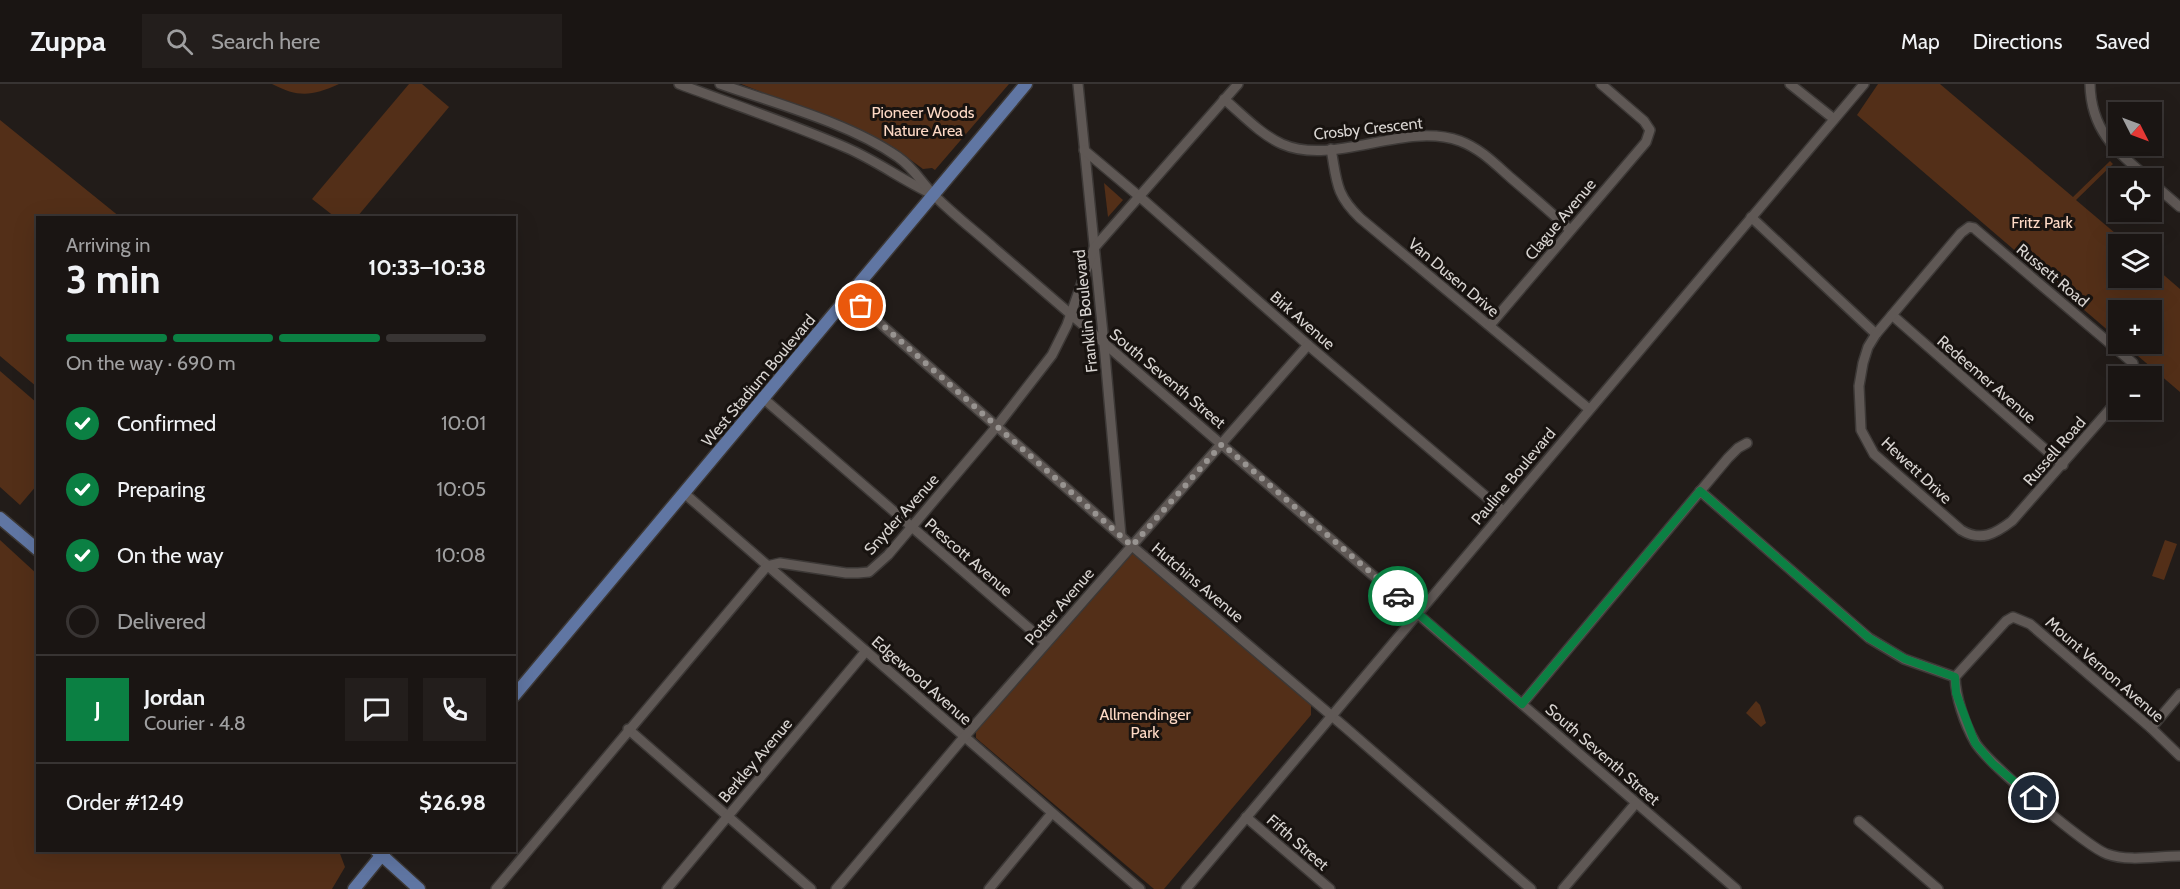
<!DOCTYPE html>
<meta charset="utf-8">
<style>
:root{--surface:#1a1513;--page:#231e1c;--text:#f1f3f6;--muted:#9f9fa0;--line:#383433;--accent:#0b8043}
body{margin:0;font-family:Cabin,sans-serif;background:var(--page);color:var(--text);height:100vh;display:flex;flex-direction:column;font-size:22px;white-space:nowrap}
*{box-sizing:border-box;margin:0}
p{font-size:20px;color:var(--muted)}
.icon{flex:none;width:33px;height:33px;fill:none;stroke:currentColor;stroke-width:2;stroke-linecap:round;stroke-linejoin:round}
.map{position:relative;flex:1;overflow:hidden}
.side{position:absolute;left:36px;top:132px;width:480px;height:636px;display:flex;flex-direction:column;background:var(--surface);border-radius:0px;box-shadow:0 6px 24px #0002,0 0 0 2px var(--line)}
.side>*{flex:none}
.needle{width:39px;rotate:132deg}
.buttons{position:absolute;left:2108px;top:18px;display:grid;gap:12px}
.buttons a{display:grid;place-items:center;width:54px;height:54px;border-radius:0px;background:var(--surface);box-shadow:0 6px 24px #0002,0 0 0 2px var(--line);font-size:30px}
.pin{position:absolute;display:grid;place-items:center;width:51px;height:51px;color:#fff;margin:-26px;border:3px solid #fff;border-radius:50%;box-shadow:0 2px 6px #0007}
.courier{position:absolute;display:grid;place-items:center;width:60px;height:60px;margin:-30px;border:4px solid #0b8043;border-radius:50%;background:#fff;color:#222;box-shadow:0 2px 8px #0007}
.headline em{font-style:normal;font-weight:700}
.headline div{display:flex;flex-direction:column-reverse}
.headline{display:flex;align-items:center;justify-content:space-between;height:102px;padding:0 30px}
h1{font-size:39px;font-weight:700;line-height:45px}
.bar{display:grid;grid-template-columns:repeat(4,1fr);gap:9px 6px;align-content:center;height:72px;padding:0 30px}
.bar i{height:8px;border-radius:4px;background:var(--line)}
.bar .on{background:var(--accent)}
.bar p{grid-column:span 4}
.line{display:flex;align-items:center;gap:15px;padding:0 30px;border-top:2px solid var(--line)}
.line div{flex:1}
.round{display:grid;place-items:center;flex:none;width:63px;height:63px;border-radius:0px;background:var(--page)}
ol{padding:0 30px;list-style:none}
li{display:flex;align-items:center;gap:18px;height:66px}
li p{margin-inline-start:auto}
li .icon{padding:6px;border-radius:50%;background:var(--accent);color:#fff;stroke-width:4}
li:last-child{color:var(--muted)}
li i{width:33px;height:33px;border:3px solid var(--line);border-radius:50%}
header{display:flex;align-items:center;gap:36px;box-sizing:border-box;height:84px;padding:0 30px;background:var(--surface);border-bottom:2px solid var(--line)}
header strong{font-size:28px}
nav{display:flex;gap:33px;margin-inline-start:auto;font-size:21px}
.search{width:420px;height:54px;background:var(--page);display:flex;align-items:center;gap:15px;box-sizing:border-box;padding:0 21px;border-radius:0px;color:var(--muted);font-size:22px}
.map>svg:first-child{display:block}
.green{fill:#532f18}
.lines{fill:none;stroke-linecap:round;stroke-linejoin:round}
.minor-casing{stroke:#3c3836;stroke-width:12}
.major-casing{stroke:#3c3836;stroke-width:15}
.minor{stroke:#5f5855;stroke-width:9}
.major{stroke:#6076a3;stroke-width:12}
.done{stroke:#989491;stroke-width:6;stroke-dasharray:0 10.8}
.route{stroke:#0b8043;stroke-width:8}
.labels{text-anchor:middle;stroke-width:6;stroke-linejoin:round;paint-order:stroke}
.park-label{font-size:16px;fill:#fdd9c5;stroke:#181310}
.street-label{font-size:16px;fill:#d8d4d1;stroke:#181310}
</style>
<header>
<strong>Zuppa</strong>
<div class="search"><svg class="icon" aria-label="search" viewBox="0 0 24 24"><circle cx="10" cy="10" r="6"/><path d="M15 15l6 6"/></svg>Search here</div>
<nav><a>Map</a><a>Directions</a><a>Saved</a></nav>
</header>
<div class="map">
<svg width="2180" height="805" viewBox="0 0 2180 805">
<rect width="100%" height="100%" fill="#221c19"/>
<g class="green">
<path d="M 272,0 L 339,0 C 312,12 299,14 272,0 Z"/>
<path d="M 409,0 L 422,0 L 449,23 L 357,133 L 335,133 L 312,115 Z"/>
<path d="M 741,0 L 1009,0 L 935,86 L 932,84 L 923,85 L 893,63 L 865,49 Z"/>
<path d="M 1878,0 L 1940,0 L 2073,113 L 2110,77 L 2113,80 L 2076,116 L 2128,160 L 2118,160 L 2118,194 L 2151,194 L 2151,180 L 2180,205 L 2180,308 L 2124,260 L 2151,260 L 2151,226 L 2118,226 L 2118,255 L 1857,31 Z"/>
<path d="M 0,36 L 120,133 L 38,134 L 37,303 L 0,272 Z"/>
<path d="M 1104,99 L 1123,116 L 1108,133 Z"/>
<path d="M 0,287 L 37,319 L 37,401 L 20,421 L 0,403 Z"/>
<path d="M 0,456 L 37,490 L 38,766 L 339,767 L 345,783 L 332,805 L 0,805 Z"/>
<path d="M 2165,456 L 2177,460 L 2164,496 L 2152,492 Z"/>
<path d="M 1132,470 L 1135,470 L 1311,621 L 1311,631 L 1164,805 L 1154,805 L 976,654 L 976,647 Z"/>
<path d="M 1756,617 L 1760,621 L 1766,639 L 1761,643 L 1746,629 Z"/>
</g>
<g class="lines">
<g class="minor-casing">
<g id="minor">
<path d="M 679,0 C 735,21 792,40 847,64 C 877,77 902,96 932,110"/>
<path d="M 720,0 C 777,20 849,39 898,73 C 916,86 921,99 936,113 C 954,131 975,147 994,164 L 1736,805"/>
<path d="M 1078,0 L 1104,260 L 1121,452"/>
<path d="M 1790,0 L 1834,35"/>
<path d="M 2090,0 C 2091,46 2115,66 2148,94"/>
<path d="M 1224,15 C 1243,31 1260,50 1282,60 C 1334,83 1404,37 1460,57 C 1481,65 1495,80 1511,94 C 1531,111 1551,128 1570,146"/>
<path d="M 1331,65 C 1337,97 1335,110 1360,134 L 1589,325"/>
<path d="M 1084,66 L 1140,113 L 1308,261 L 1503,427"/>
<path d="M 2151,98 L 2180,123"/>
<path d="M 1751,133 L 1876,250"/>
<path d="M 849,212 L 1132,462 L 1346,644 L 1531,805"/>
<path d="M 1892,231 L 2063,381"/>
<path d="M 1490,241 L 1646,58 L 1650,46 L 1644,37 L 1601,0"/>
<path d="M 764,315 L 1046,559"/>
<path d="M 2118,316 L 2012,437 C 1995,450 1981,458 1961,446 L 1874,370 L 1861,346 L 1859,302 L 1863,279 L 1868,263 L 1876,250 L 1961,149 L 1969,143 L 1974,144 L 1981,150 L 2133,279 L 2136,292"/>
<path d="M 1700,407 L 1869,554 L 1904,575 L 1955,593"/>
<path d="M 684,409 L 1140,805"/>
<path d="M 1955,593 C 1956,614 1964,639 1975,658 C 1985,677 2087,763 2107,770 C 2129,778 2157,772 2180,772"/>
<path d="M 1955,593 L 2006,537 L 2013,533 L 2030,540 L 2151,644 L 2180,672"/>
<path d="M 1522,620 L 1728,374 L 1738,364 L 1747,359"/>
<path d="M 2151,644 L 2180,610"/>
<path d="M 628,645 L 811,805"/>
<path d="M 1246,733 L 1330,805"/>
<path d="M 1859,737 L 1938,805"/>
<path d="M 496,805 L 767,482 L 780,479 L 846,489 L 858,489 L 869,488 L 888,471 L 997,342 L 1052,271 L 1067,241 L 1094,164 L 1238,0"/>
<path d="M 667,805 L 866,567"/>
<path d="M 836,805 L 959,659 L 1308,261"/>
<path d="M 989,805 L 1052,729"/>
<path d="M 1186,805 L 1864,0"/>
<path d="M 1563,805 L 1636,719"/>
</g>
</g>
<g class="major-casing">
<g id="major">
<path d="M 0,434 L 38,466"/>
<path d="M 514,612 L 1026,0"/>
<path d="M 376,766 L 419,805"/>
<path d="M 354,805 L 385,767"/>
</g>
</g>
<use href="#minor" class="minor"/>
<use href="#major" class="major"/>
</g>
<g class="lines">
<path class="done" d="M 861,222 L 1132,462 L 1222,360 L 1398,512"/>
<path class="route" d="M 1398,512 L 1522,620 L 1700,407 L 1869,554 L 1905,575 L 1955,593 L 1956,609 L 1975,659 L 1993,680 L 2034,714"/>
</g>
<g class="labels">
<g class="park-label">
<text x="923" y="34">Pioneer Woods<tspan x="923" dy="18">Nature Area</tspan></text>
<text x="2042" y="144">Fritz Park</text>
<text x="1145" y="636">Allmendinger<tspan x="1145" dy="18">Park</tspan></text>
</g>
<g class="street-label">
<text transform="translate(1368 44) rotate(-6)" y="6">Crosby Crescent</text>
<text transform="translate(1560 135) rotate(-50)" y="6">Clague Avenue</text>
<text transform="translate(2053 191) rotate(40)" y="6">Russett Road</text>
<text transform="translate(1454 193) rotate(40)" y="6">Van Dusen Drive</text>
<text transform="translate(1085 227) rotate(-96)" y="6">Franklin Boulevard</text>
<text transform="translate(1303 236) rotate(41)" y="6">Birk Avenue</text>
<text transform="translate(1168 294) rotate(40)" y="6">South Seventh Street</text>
<text transform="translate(1987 295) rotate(41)" y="6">Redeemer Avenue</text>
<text transform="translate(758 296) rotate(-50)" y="6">West Stadium Boulevard</text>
<text transform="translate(2054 367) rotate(-49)" y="6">Russell Road</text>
<text transform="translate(1917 386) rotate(43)" y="6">Hewett Drive</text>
<text transform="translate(1513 392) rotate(-50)" y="6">Pauline Boulevard</text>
<text transform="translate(901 430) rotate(-48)" y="6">Snyder Avenue</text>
<text transform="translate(969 473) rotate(41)" y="6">Prescott Avenue</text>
<text transform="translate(1198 498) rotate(40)" y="6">Hutchins Avenue</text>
<text transform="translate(1059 522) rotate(-49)" y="6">Potter Avenue</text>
<text transform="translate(2105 585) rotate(41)" y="6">Mount Vernon Avenue</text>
<text transform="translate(922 596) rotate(41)" y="6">Edgewood Avenue</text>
<text transform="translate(1603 670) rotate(41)" y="6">South Seventh Street</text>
<text transform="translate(755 676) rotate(-50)" y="6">Berkley Avenue</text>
<text transform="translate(1298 758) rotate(41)" y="6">Fifth Street</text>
</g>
</g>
</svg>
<div class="buttons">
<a><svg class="needle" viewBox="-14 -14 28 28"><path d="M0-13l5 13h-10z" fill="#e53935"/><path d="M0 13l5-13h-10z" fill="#9f9fa0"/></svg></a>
<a><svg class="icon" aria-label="locate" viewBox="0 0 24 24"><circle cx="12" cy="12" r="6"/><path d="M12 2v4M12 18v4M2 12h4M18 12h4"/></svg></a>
<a><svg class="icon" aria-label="layers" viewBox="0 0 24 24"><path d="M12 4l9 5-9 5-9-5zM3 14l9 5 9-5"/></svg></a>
<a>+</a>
<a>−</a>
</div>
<div class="pin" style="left:861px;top:222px;background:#ea580c"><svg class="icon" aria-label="bag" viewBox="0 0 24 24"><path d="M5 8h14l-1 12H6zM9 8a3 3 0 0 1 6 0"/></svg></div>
<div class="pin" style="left:2034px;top:714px;background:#1f2937"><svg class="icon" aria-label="home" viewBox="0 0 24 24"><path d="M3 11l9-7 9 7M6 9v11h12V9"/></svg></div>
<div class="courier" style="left:1398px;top:512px"><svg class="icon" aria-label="car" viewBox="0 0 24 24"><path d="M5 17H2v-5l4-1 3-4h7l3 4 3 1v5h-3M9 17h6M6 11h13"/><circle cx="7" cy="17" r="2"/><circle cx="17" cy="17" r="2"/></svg></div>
<section class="side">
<div class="headline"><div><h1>3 min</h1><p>Arriving in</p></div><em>10:33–10:38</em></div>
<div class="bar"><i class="on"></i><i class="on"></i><i class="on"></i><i></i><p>On the way · 690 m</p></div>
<ol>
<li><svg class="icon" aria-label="check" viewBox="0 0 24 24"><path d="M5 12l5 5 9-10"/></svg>Confirmed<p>10:01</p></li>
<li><svg class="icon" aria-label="check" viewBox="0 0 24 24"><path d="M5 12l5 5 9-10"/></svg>Preparing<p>10:05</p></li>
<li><svg class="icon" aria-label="check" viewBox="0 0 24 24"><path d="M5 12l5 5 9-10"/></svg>On the way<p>10:08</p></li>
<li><i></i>Delivered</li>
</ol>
<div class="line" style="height:108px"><b class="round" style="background:var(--accent);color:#fff">J</b><div><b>Jordan</b><p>Courier · 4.8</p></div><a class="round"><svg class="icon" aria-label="chat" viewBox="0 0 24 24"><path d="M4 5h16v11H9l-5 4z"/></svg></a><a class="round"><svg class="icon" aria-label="phone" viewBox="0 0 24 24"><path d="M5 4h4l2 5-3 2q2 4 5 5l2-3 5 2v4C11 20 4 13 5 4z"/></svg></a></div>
<div class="line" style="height:78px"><div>Order #1249</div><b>$26.98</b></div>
</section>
</div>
